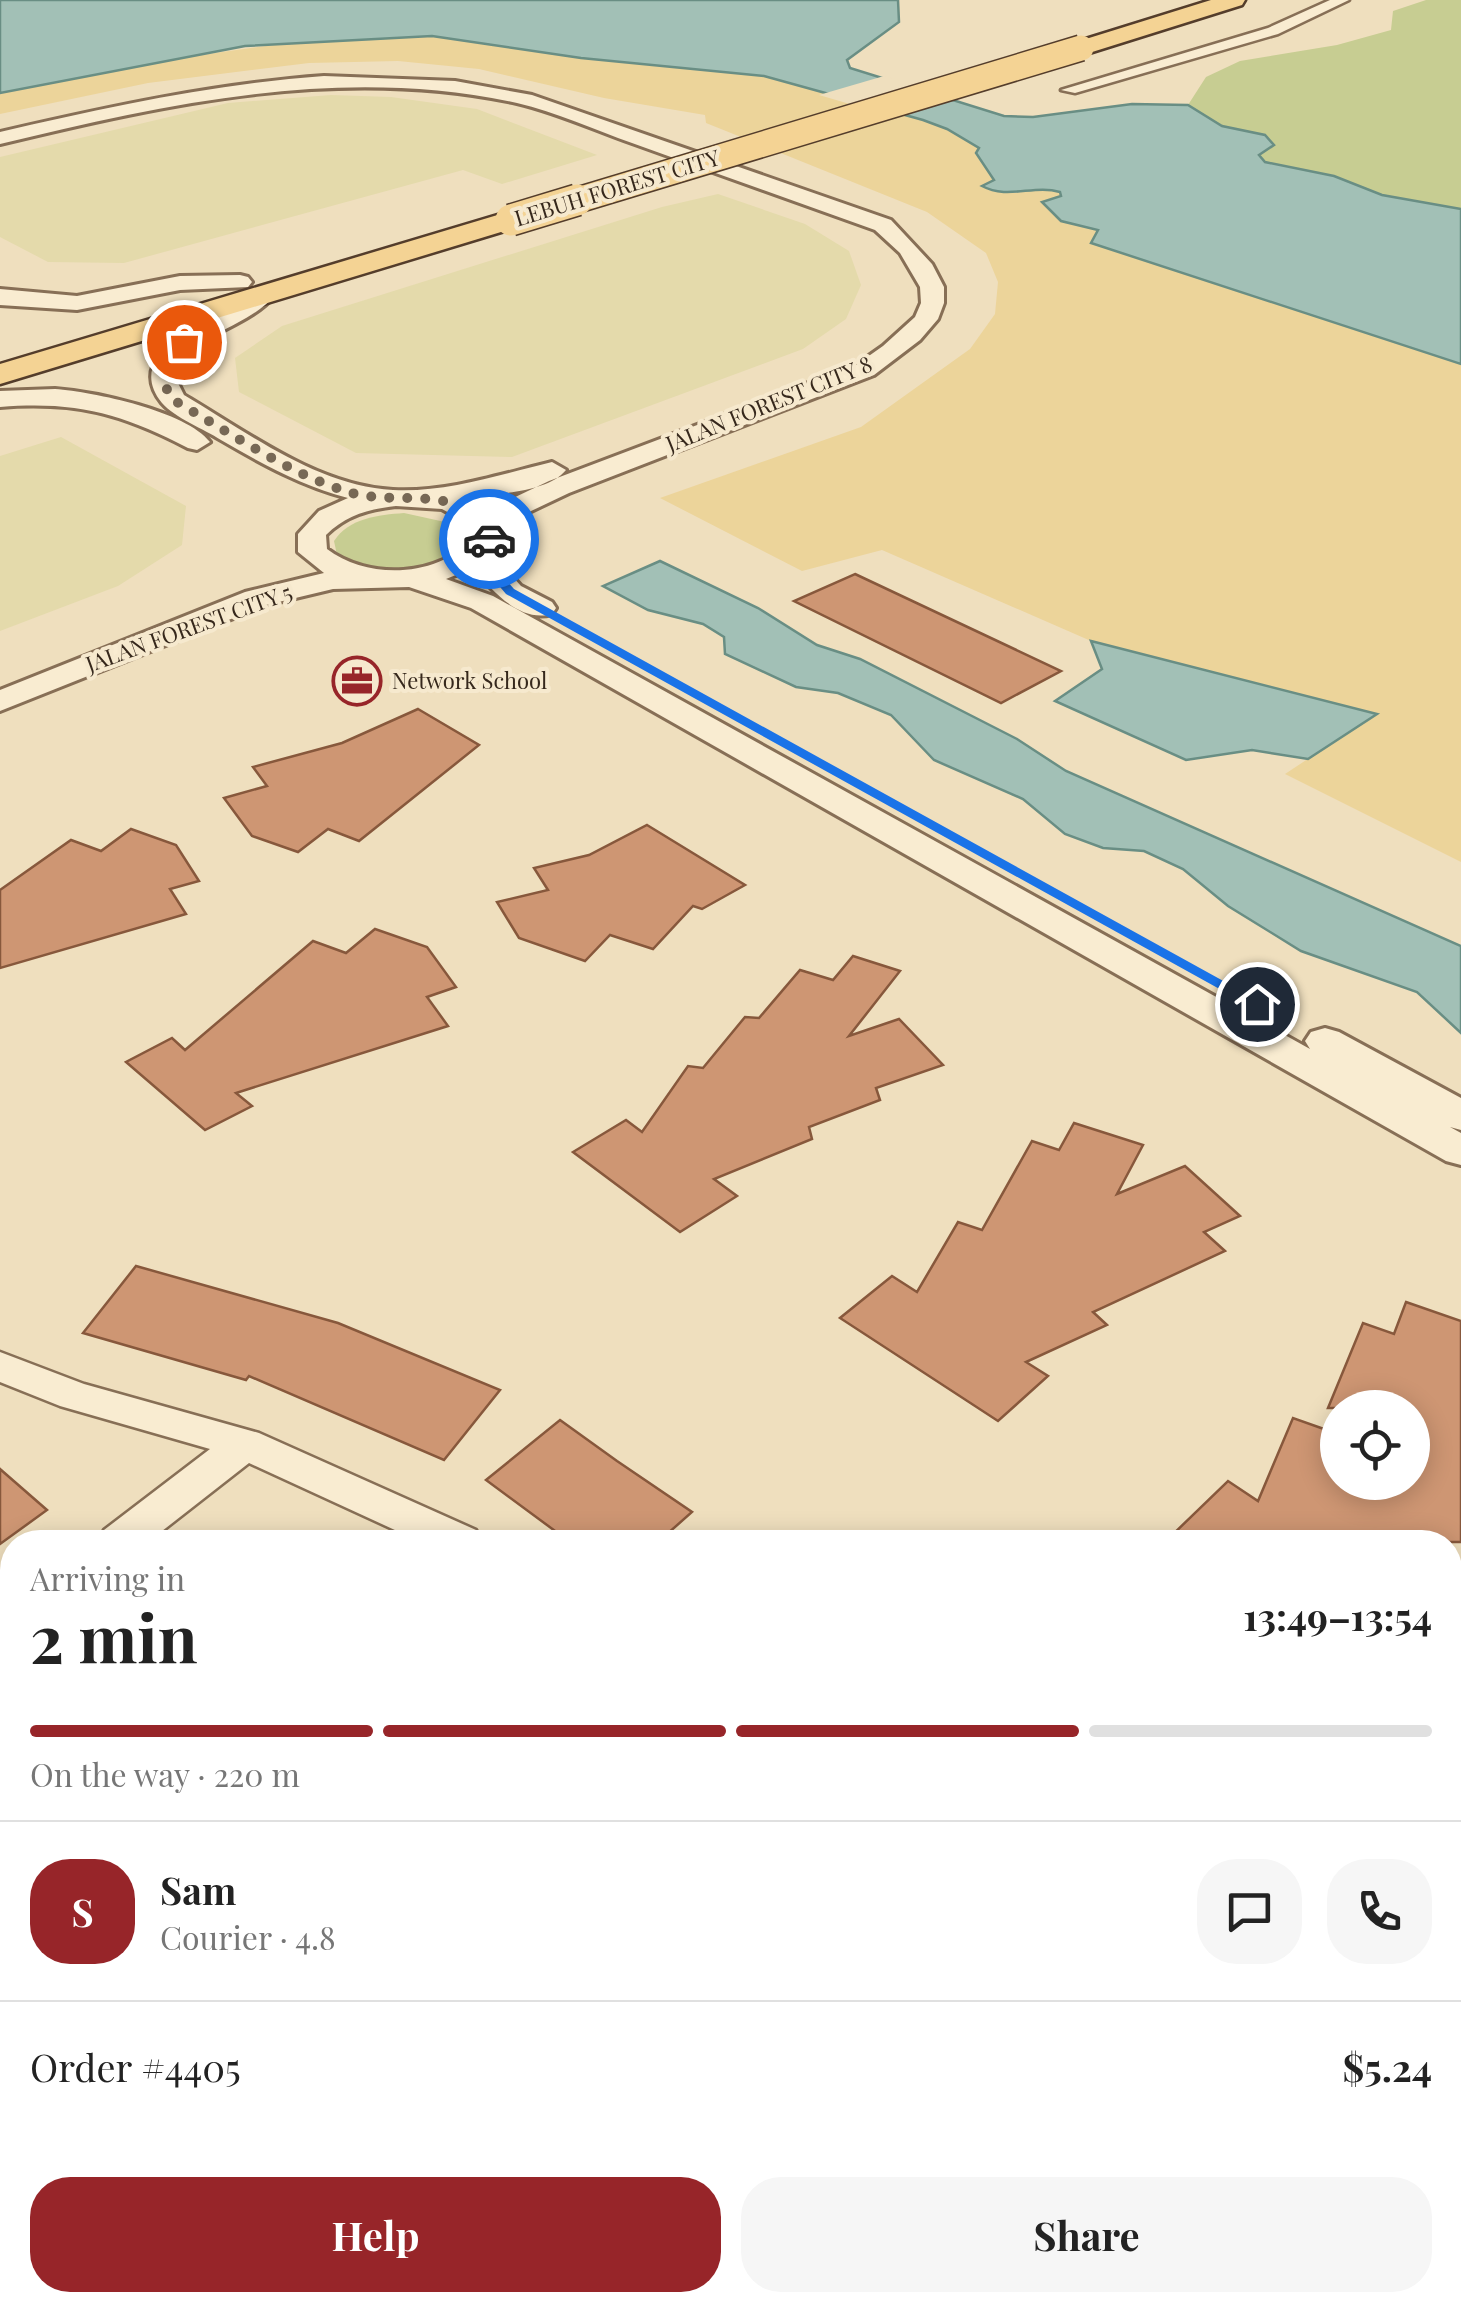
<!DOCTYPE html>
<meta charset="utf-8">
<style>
:root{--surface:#fff;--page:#f6f6f6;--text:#222;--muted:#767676;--line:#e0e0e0;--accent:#972529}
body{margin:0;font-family:"Playfair Display",serif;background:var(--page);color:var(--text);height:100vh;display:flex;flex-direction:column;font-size:38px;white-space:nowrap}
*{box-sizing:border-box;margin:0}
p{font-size:32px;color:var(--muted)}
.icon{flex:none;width:55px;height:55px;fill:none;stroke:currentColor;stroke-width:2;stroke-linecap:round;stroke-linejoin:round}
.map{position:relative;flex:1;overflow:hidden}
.sheet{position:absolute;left:0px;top:1530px;width:1462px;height:782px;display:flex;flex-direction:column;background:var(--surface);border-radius:40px 40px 0 0;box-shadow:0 5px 25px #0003}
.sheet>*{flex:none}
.fabs{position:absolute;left:1320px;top:1390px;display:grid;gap:20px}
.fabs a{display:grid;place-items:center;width:110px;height:110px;border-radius:50%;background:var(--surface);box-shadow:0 5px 25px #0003;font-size:50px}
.pin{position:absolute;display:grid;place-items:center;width:85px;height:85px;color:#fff;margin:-42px;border:5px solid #fff;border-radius:50%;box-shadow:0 2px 10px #0007}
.courier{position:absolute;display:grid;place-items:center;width:100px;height:100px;margin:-50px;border:8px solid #1a73e8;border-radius:50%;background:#fff;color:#222;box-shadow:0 2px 12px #0007}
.headline em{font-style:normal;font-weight:700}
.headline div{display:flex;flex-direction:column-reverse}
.headline{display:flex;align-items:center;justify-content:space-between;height:170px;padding:0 30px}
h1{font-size:65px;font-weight:700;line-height:75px}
.bar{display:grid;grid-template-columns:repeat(4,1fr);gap:15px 10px;align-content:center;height:120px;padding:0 30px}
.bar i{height:12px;border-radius:8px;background:var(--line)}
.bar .on{background:var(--accent)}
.bar p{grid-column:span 4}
.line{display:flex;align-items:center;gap:25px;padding:0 30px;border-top:2px solid var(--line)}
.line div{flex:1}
.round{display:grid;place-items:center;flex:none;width:105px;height:105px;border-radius:40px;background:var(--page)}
.action{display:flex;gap:20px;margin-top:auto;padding:20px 30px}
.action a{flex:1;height:115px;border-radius:40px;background:var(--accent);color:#fff;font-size:40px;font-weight:700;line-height:115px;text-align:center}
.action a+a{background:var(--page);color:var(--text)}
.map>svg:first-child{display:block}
.farmland{fill:#e4daab}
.green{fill:#c7cd92}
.sand{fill:#ecd49a}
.water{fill:#a2c0b6;stroke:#698e84;stroke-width:2.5}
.pier{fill:#efdfbe}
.building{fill:#ce9673;stroke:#87583c;stroke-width:2.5}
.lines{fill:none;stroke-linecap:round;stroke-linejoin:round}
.minor-casing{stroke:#876f56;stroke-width:5}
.tertiary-casing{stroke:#876f56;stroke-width:6}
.primary-casing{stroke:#543d2b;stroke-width:5}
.minor{fill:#f9ecd1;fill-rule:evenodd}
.tertiary{fill:#f9ecd1;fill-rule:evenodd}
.primary{fill:#f4d394;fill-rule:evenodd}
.primary-bridge-far1-casing{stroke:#543d2b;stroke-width:28;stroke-linecap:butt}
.primary-bridge-casing{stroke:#543d2b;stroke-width:34;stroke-linecap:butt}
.primary-bridge-far1{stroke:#f4d394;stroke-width:25}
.primary-bridge{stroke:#f4d394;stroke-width:31}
.route{fill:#1a73e8}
.done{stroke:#776855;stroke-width:10;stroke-dasharray:0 18}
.labels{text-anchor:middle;stroke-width:8;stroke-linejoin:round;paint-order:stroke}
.far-street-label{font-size:22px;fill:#36281c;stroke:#f6e9ce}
.far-poi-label{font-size:22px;fill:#36281c;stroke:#f6e9ce;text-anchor:start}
</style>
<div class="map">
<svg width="1461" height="2312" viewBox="0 0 1461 2312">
<rect width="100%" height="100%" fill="#efdfbe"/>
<g class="farmland">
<path d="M 331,95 L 391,97 L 477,109 L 597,155 L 502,184 L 463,170 L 124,263 L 48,262 L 0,237 L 0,157 L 228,103 Z"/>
<path d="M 718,194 L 805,224 L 849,251 L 861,285 L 846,319 L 803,349 L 512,457 L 356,453 L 239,392 L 235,358 L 282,326 L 662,207 Z"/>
<path d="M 61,437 L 186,506 L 182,545 L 118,586 L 0,631 L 0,456 Z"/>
</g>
<g class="green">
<path d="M 1426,0 L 1461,0 L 1461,209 L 1382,195 L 1334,176 L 1265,162 L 1258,155 L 1265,135 L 1222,126 L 1188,105 L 1206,77 L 1240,61 L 1337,45 L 1391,30 L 1393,11 Z"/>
<path d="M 404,513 L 445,522 L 457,535 L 454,549 C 424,574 369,580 337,555 L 334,541 C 349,518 378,515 404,513 Z"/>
</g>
<path class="sand" d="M 394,36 L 463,38 L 581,58 L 764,76 L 923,120 L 947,129 L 979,148 L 977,153 L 994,181 L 983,185 L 1015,193 L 1045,189 L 1060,192 L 1061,196 L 1043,202 L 1061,221 L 1099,230 L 1092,243 L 1461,364 L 1461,862 L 1285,774 L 1376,714 L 1091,641 L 882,550 L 802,571 L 660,498 L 861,427 L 970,349 L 995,314 L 998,282 L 986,253 L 927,212 L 706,123 L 705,115 L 604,98 L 479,69 L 398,61 L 309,63 L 148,83 L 0,114 L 0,93 C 131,66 259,40 394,36 Z"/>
<g class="water">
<path d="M 0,0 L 898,0 L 899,22 L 847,60 L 850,68 L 1004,116 L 1033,117 L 1132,104 L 1188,105 L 1222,126 L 1265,135 L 1274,145 L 1259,155 L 1265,162 L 1334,176 L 1382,195 L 1461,209 L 1461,364 L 1091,243 L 1098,230 L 1061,221 L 1042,202 L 1061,196 L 1060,192 C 1034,184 1008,200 982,186 L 994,180 L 976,153 L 979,148 L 947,129 L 923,120 L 764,76 L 581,58 L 432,36 L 245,46 L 0,93 Z"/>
<path d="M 660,561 L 758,608 L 817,645 L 860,659 L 1017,739 L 1066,771 L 1461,946 L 1461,1033 L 1417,992 L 1301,951 L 1228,906 L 1183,869 L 1144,851 L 1103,848 L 1065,834 L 1023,799 L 934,760 L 891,715 L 838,693 L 796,687 L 725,654 L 724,637 L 703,624 L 648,610 L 603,586 Z"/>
<path d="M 1091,641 L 1377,714 L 1308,759 L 1252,750 L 1186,760 L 1055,701 L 1102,669 Z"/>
</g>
<path class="pier" d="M 884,76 L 958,97 L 894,117 L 819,95 Z"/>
<g class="building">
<path d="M 855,574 L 1061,671 L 1001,703 L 794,601 Z"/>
<path d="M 418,709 L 479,745 L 359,841 L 328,829 L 298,852 L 252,836 L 224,798 L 267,786 L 253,767 L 342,743 Z"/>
<path d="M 647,825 L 745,885 L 702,909 L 693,906 L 653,949 L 610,935 L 585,961 L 519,938 L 497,902 L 548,890 L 534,868 L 589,855 Z"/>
<path d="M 131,829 L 176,845 L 199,881 L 170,889 L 186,914 L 0,968 L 0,890 L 71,840 L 101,851 Z"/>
<path d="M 375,929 L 427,947 L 456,987 L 427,997 L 448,1026 L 236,1093 L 252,1106 L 205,1130 L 126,1062 L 172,1038 L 185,1050 L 313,941 L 346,953 Z"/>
<path d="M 853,956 L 900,971 L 849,1036 L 899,1019 L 943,1065 L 876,1088 L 880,1100 L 809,1127 L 812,1139 L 714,1179 L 737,1196 L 680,1232 L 573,1152 L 626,1120 L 642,1132 L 688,1066 L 703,1068 L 745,1017 L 759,1018 L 800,970 L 833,980 Z"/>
<path d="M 1074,1123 L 1143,1145 L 1117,1194 L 1185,1166 L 1240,1216 L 1204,1232 L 1225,1251 L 1093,1312 L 1107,1325 L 1026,1362 L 1048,1376 L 998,1421 L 840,1318 L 892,1276 L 917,1292 L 958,1222 L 982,1230 L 1032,1141 L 1059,1150 Z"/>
<path d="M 136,1266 L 338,1323 L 500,1390 L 444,1460 L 249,1376 L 246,1380 L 83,1333 Z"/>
<path d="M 1406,1302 L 1461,1321 L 1461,1542 L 1165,1542 L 1228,1481 L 1258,1501 L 1293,1418 L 1338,1434 L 1338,1482 L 1412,1482 L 1412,1408 L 1328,1408 L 1363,1323 L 1394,1334 Z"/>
<path d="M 560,1420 L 617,1461 L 692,1512 L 658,1542 L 570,1542 L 486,1480 Z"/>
<path d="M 0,1469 L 47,1510 L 0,1544 Z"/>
</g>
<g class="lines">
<g class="minor-casing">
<g id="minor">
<path d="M 1330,0 L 1349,0 L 1278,34 L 1075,93 L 1061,90 L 1268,28 Z"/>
<path d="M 0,1352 L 84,1384 L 259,1433 L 476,1530 L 482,1542 L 421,1542 L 249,1463 L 148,1542 L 98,1542 L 104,1530 L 210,1449 L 60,1406 L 0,1382 Z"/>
<path d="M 12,1613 L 12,1656 L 0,1660 L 0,1617 Z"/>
<path d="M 0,1789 L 12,1794 L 12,1841 L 0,1837 Z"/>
<path d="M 337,2300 L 393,2300 L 398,2312 L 342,2312 Z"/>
<path d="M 1012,2300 L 1069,2300 L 1074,2312 L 1017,2312 Z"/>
</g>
</g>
<g class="tertiary-casing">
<g id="tertiary">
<path d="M 324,76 L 455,81 L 532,95 L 891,220 L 932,264 L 944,287 L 944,303 L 938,319 L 920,340 L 874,375 L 569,493 L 529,512 L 502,534 L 503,538 L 491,553 L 521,586 L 552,602 L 556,608 L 552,614 C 519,623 492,590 473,568 L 446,579 L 493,596 L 1310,1049 L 1305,1041 L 1311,1032 L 1325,1028 L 1339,1032 L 1461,1098 L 1461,1130 L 1450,1127 L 1461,1133 L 1461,1165 L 1446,1161 L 471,608 L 409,587 L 333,589 L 266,605 L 0,711 L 0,690 L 245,592 L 324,573 L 298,552 L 298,534 L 319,511 L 348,498 C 302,486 262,464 221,440 C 204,429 175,418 162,403 C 131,365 174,337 204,322 C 224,313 244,292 264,287 L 276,294 C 250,325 207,331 180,360 L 178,383 L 184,395 C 247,432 317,486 393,490 C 445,493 502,474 552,462 L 566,470 C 546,494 494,493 465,498 L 492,513 L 509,500 L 549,481 L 856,365 L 883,346 L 915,317 L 921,303 L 920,287 L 900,253 L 875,230 C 794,201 713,172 632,143 C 595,130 556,112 517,103 C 342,65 170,103 0,144 L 0,132 C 108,107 214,84 324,76 ZM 396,506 L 442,509 L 471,525 L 474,537 C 440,577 369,581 327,549 L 326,535 C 346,515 369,509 396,506 Z"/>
<path d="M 240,275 L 248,277 L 252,282 L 248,287 L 180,290 L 77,310 L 0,305 L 0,289 L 77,296 L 180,276 Z"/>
<path d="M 55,389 C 94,392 186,411 210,442 L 197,450 L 188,448 C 121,413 75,401 0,407 L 0,391 Z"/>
</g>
</g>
<g class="primary-casing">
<g id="primary">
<path d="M 1211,0 L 1245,0 L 1242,5 L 1089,53 L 1081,55 L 1069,48 L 1073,43 Z"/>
<path d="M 511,211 L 521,214 L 525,220 L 521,226 L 0,384 L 0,364 Z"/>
</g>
</g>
<use href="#minor" class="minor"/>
<use href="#tertiary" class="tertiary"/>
<use href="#primary" class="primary"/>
<g class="primary-bridge-far1-casing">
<path id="primary-bridge-far1" d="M 568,203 L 1081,48"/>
</g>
<g class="primary-bridge-casing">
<path id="primary-bridge" d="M 511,220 L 577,200"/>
</g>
<use href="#primary-bridge-far1" class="primary-bridge-far1"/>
<use href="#primary-bridge" class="primary-bridge"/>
</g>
<path class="route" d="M 489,536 L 494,539 L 483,554 L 514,589 L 1265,1004 L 1252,1007 L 506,594 L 472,554 Z"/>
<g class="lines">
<path class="done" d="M 184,342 C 165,364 156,375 173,400 C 228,431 292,476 352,493 C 396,505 449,486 485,522 L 489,539"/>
</g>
<defs>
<g id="office-ring" transform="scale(2.5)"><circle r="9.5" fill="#f6e9ce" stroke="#972529" stroke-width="1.5"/><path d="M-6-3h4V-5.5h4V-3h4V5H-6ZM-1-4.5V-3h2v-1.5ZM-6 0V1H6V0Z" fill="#972529"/></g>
</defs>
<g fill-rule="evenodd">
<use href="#office-ring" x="357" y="681"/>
</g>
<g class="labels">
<g class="far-street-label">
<text transform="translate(617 188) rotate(-17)" y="8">LEBUH FOREST CITY</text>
<text transform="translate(769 404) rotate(-22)" y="8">JALAN FOREST CITY 8</text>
<text transform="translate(189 628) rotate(-20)" y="8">JALAN FOREST CITY 5</text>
</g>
<g class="far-poi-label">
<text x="392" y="689">Network School</text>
</g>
</g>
</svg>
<div class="fabs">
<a><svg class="icon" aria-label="locate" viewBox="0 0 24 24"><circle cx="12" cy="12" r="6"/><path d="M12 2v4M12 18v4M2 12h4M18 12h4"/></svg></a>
</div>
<div class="pin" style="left:184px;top:342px;background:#ea580c"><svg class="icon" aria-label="bag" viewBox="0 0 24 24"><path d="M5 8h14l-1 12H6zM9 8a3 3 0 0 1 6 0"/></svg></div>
<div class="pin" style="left:1257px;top:1004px;background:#1f2937"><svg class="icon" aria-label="home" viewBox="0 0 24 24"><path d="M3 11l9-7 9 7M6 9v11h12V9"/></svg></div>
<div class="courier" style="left:489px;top:539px"><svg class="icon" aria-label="car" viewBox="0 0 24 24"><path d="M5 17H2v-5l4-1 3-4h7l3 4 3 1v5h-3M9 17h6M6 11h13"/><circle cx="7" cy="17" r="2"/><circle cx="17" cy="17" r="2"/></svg></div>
<section class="sheet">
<div class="headline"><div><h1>2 min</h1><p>Arriving in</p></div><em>13:49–13:54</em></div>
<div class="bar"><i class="on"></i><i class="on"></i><i class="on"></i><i></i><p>On the way · 220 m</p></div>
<div class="line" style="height:180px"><b class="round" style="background:var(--accent);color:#fff">S</b><div><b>Sam</b><p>Courier · 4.8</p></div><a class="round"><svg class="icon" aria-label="chat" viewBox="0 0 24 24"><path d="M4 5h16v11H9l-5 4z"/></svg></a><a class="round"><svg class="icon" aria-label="phone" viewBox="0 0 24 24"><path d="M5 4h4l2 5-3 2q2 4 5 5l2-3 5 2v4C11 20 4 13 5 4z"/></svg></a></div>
<div class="line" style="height:130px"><div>Order #4405</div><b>$5.24</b></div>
<div class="action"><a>Help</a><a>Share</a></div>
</section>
</div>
